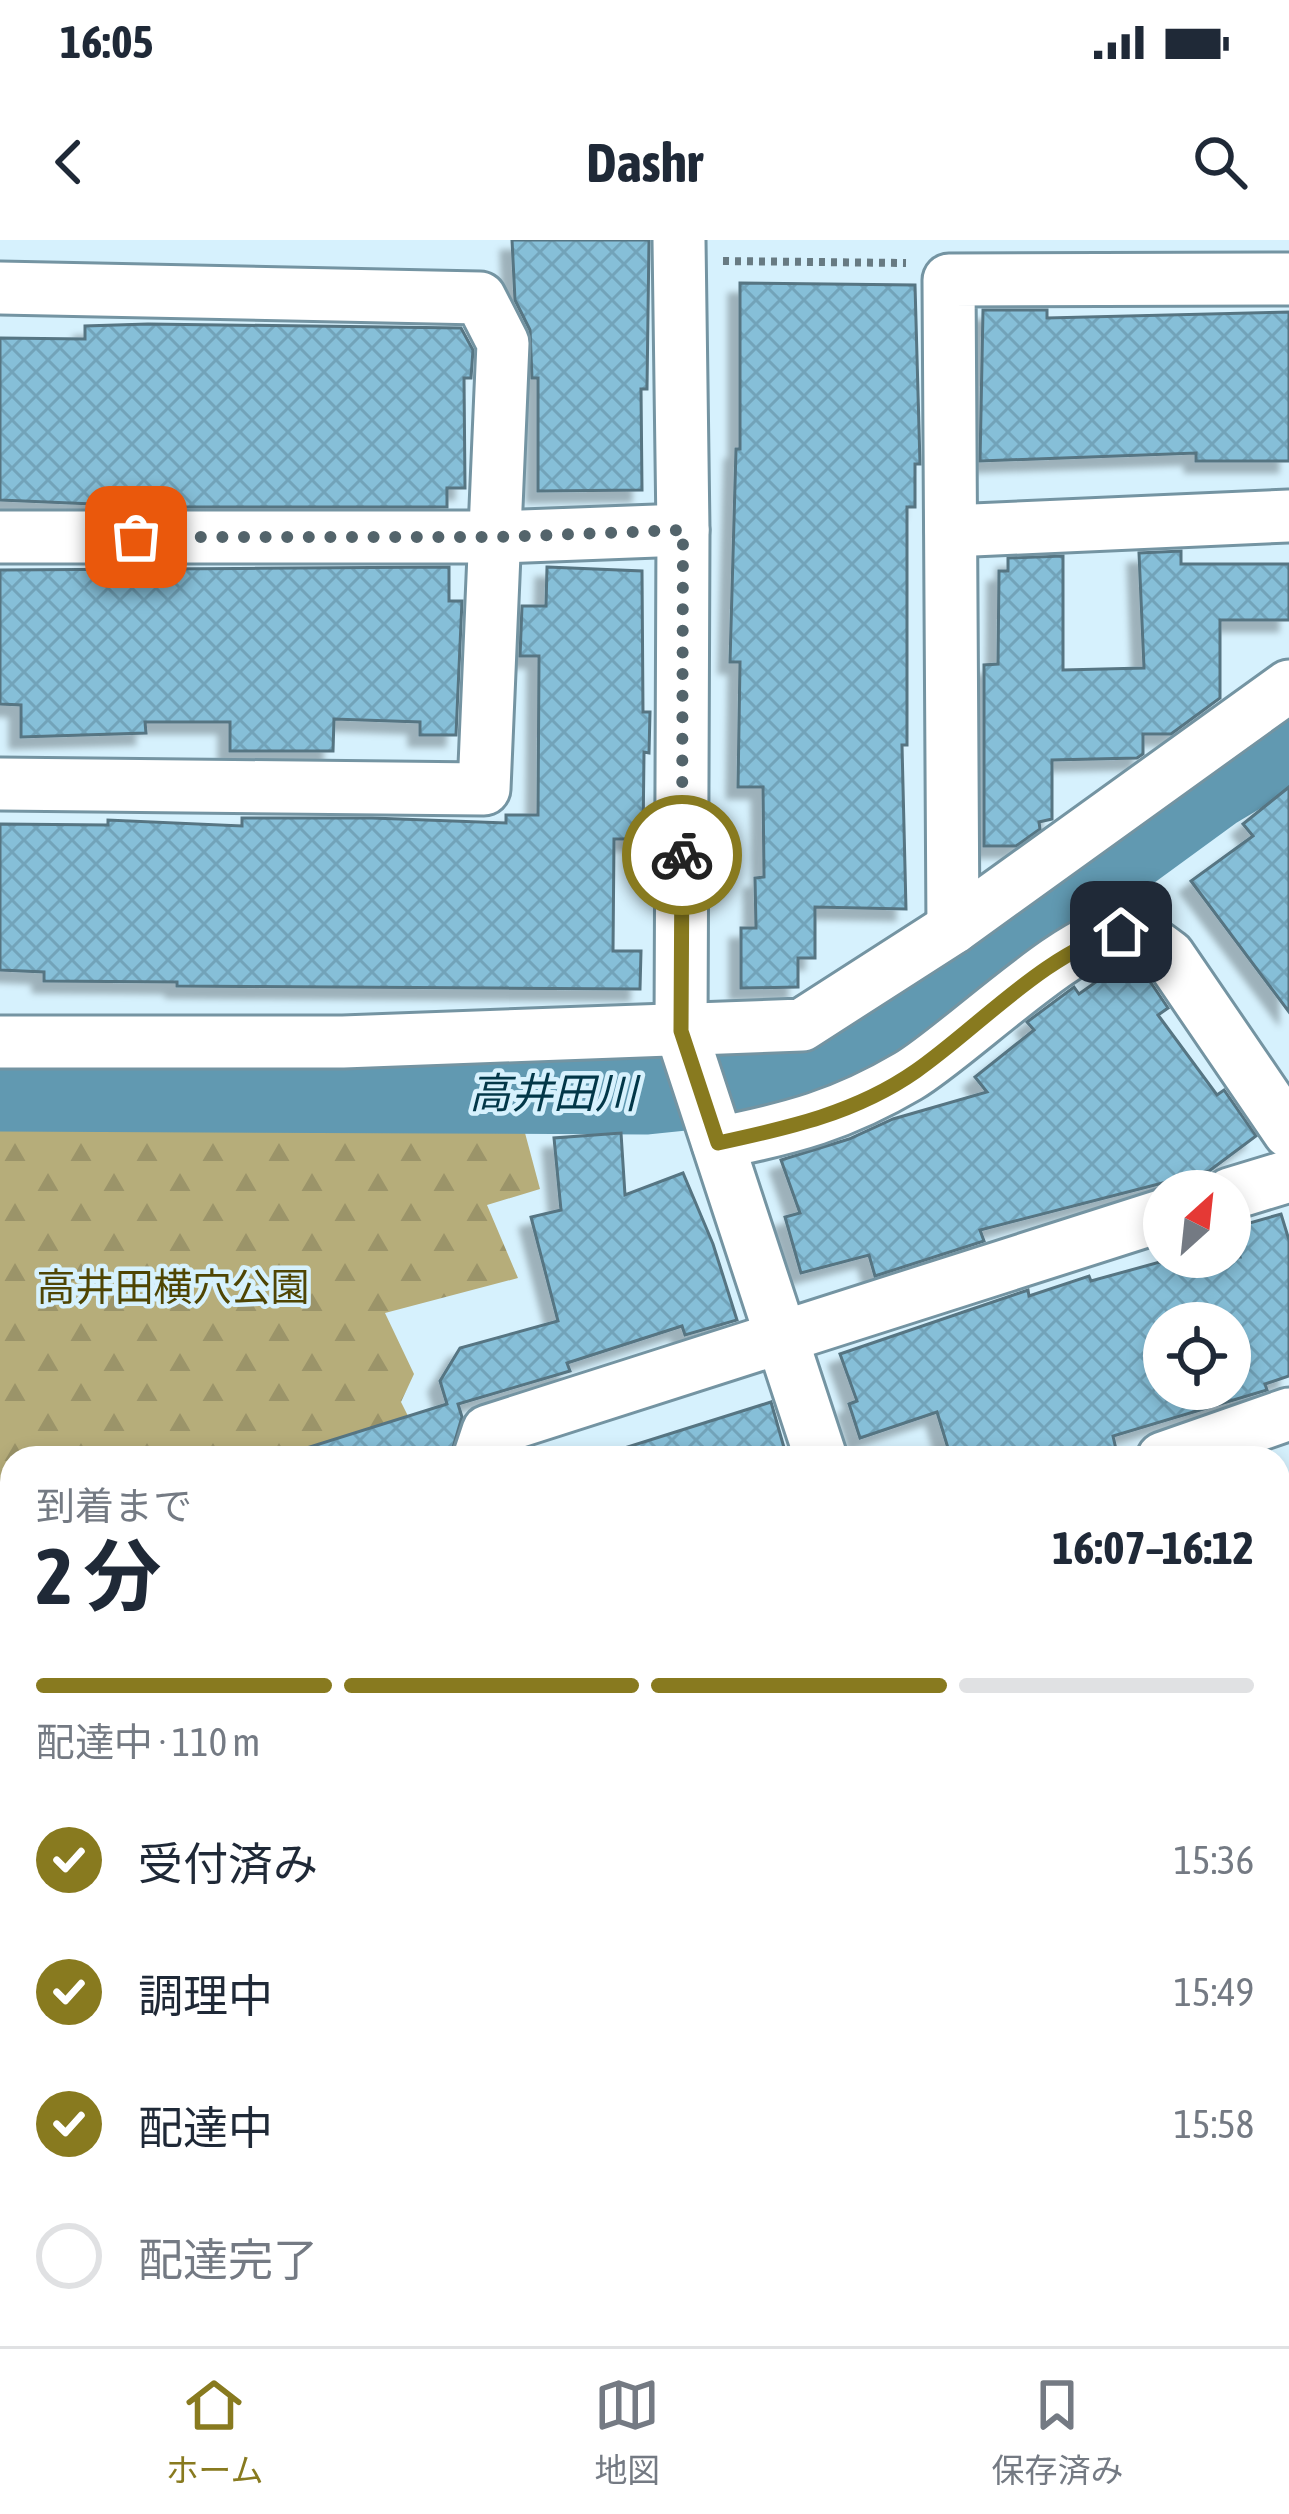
<!DOCTYPE html>
<html lang="ja">
<meta charset="utf-8">
<style>
:root{--surface:#fff;--page:#f2f2f3;--text:#1f2937;--muted:#747a83;--line:#e0e1e3;--accent:#887a1f}
body{margin:0;font-family:"Asap Condensed","Noto Sans JP",sans-serif;background:var(--page);color:var(--text);height:100vh;display:flex;flex-direction:column;font-size:45px;white-space:nowrap}
*{box-sizing:border-box;margin:0}
p{font-size:39px;color:var(--muted)}
.icon{flex:none;width:66px;height:66px;fill:none;stroke:currentColor;stroke-width:2;stroke-linecap:round;stroke-linejoin:round}
.map{position:relative;flex:1;overflow:hidden}
.sheet{position:absolute;left:0px;top:1206px;width:1290px;height:900px;display:flex;flex-direction:column;background:var(--surface);border-radius:36px 36px 0 0;box-shadow:0 6px 18px #0003}
.sheet>*{flex:none}
.needle{width:78px;rotate:27deg}
.tools{position:absolute;left:1143px;top:930px;display:grid;gap:24px}
.tools a{display:grid;place-items:center;width:108px;height:108px;border-radius:50%;background:var(--surface);box-shadow:0 6px 18px #0003;font-size:60px}
.pin{position:absolute;display:grid;place-items:center;width:102px;height:102px;color:#fff;margin:-51px;border-radius:24px;box-shadow:0 6px 18px #0006}
.courier{position:absolute;display:grid;place-items:center;width:120px;height:120px;margin:-60px;border:9px solid #887a1f;border-radius:50%;background:#fff;color:#222;box-shadow:0 3px 15px #0007}
.headline em{font-style:normal;font-weight:700}
.headline div{display:flex;flex-direction:column-reverse}
.headline{display:flex;align-items:center;justify-content:space-between;height:204px;padding:0 36px}
h1{font-size:78px;font-weight:700;line-height:90px}
.bar{display:grid;grid-template-columns:repeat(4,1fr);gap:18px 12px;align-content:center;height:144px;padding:0 36px}
.bar i{height:15px;border-radius:9px;background:var(--line)}
.bar .active{background:var(--accent)}
.bar p{grid-column:span 4}
ol{padding:0 36px;list-style:none}
li{display:flex;align-items:center;gap:36px;height:132px}
li p{margin-inline-start:auto}
li .icon{padding:12px;border-radius:50%;background:var(--accent);color:#fff;stroke-width:4}
li:last-child{color:var(--muted)}
li i{width:66px;height:66px;border:6px solid var(--line);border-radius:50%}
.status{display:flex;justify-content:space-between;align-items:center;height:84px;padding:0 60px;background:var(--surface);direction:ltr}
.status svg{height:33px;fill:currentColor}
header{display:flex;justify-content:space-between;align-items:center;height:156px;padding:0 36px;background:var(--surface);font-size:54px;font-weight:700}
.tabs{display:flex;justify-content:space-around;align-items:center;height:168px;border-top:3px solid var(--line);background:var(--surface);font-size:33px;color:var(--muted)}
.tabs a{display:grid;justify-items:center;gap:6px}
.tabs .active{color:var(--accent)}
.map>svg:first-child{display:block}
.forest{fill:url(#forest-firs)}
.lines{fill:none;stroke-linecap:round;stroke-linejoin:round}
.river{stroke:#6199b1;stroke-width:81}
.building{fill:url(#building-cross-hatch);stroke:#567482;stroke-width:3;fill-rule:evenodd;filter:url(#shadow)}
.minor-casing{stroke:#7494a2;stroke-width:57}
.path{stroke:#677a82;stroke-width:8;stroke-dasharray:6 6;stroke-linecap:butt}
.minor{stroke:#fff;stroke-width:51}
.done{stroke:#53646b;stroke-width:12;stroke-dasharray:0 21.6}
.route{stroke:#887a1f;stroke-width:15}
.labels{text-anchor:middle;stroke-width:9;stroke-linejoin:round;paint-order:stroke}
.park-label{font-size:39px;fill:#4f4503;stroke:#d6f1fd}
.water-label{font-size:42px;font-style:italic;fill:#023748;stroke:#d6f1fd}
</style>
<div class="status"><b>16:05</b><svg viewBox="0 0 49 12"><path d="M0 12V9h3v3zM5 12V6h3v6zM10 12V3h3v9zM15 12V0h3v12zM26 1h20v11H26zM47 4h2v5h-2z"/></svg></div>
<header><svg class="icon" aria-label="back" viewBox="0 0 24 24"><path d="M15 5l-7 7 7 7"/></svg>Dashr<svg class="icon" aria-label="search" viewBox="0 0 24 24"><circle cx="10" cy="10" r="6"/><path d="M15 15l6 6"/></svg></header>
<div class="map">
<svg width="1289" height="2106" viewBox="0 0 1289 2106">
<defs>
<pattern id="forest-firs" width="22" height="20" patternUnits="userSpaceOnUse" patternTransform="scale(3)"><rect width="22" height="20" fill="#b6ad7a"/><path d="M5 1l3.5 6h-7zM16 11l3.5 6h-7z" fill="#9b9469"/></pattern>
<pattern id="building-cross-hatch" width="8" height="8" patternUnits="userSpaceOnUse" patternTransform="scale(3)"><rect width="8" height="8" fill="#86bfd8"/><path d="M0 0l8 8M0 8l8-8" fill="none" stroke="#72a3b9"/></pattern>
<filter id="shadow"><feDropShadow dx="-11" dy="11" stdDeviation="3" flood-color="#0004"/></filter>
</defs>
<rect width="100%" height="100%" fill="#d6f1fd"/>
<g class="forest">
<path d="M 163,875 L 316,885 L 521,878 L 540,949 L 487,965 L 518,1038 L 385,1073 L 414,1134 L 401,1162 L 429,1218 L 12,1218 L 12,1935 L 0,1918 L 0,883 Z"/>
<path d="M 1278,2001 L 1289,2003 L 1289,2106 L 653,2106 L 657,2094 L 1278,2094 Z"/>
<path d="M 59,2094 L 483,2094 L 474,2106 L 60,2106 Z"/>
</g>
<g class="lines">
<path class="river" d="M 0,851 L 646,854 L 802,838 L 1007,700 L 1214,549 L 1289,504"/>
</g>
<g class="building">
<path d="M 512,0 L 649,0 L 647,149 L 641,149 L 642,250 L 538,251 L 538,138 L 532,138 L 530,90 L 515,60 Z"/>
<path d="M 740,43 L 915,45 L 920,224 L 915,224 L 915,267 L 907,267 L 907,505 L 902,505 L 906,669 L 815,667 L 815,718 L 798,718 L 798,747 L 741,748 L 741,688 L 756,688 L 755,638 L 764,637 L 763,547 L 738,547 L 740,422 L 730,422 L 736,209 L 740,209 Z"/>
<path d="M 983,70 L 1047,70 L 1047,78 L 1289,72 L 1289,221 L 1196,221 L 1196,213 L 980,221 Z"/>
<path d="M 148,84 L 461,88 L 473,110 L 471,138 L 464,138 L 465,248 L 447,248 L 447,267 L 163,267 L 0,260 L 0,98 L 85,99 L 85,86 Z"/>
<path d="M 1181,311 L 1181,324 L 1289,324 L 1289,380 L 1220,380 L 1220,458 L 1171,494 L 1143,494 L 1143,514 L 1137,518 L 1052,520 L 1052,579 L 1039,582 L 1040,589 L 1016,606 L 984,606 L 984,425 L 998,424 L 999,331 L 1008,331 L 1008,318 L 1063,316 L 1063,430 L 1144,428 L 1139,313 Z"/>
<path d="M 449,327 L 449,361 L 462,361 L 456,495 L 420,495 L 420,482 L 334,479 L 333,511 L 230,511 L 230,482 L 145,482 L 146,493 L 21,497 L 21,465 L 0,464 L 0,330 Z"/>
<path d="M 547,327 L 642,331 L 643,472 L 650,472 L 649,513 L 644,512 L 643,599 L 614,599 L 613,711 L 641,711 L 640,749 L 177,746 L 177,742 L 44,741 L 44,732 L 0,730 L 0,584 L 108,585 L 108,580 L 242,586 L 242,578 L 372,578 L 506,583 L 506,575 L 538,575 L 539,416 L 520,416 L 522,366 L 546,366 Z"/>
<path d="M 1289,547 L 1289,772 L 1191,641 L 1253,596 L 1243,584 Z"/>
<path d="M 1124,722 L 1147,737 L 1168,768 L 1158,775 L 1217,855 L 1224,850 L 1256,896 L 1209,931 L 980,990 L 984,1001 L 875,1036 L 869,1015 L 801,1033 L 785,977 L 800,973 L 781,920 L 849,899 L 893,879 L 987,852 L 975,837 L 1034,790 L 1027,782 L 1074,747 L 1079,754 Z"/>
<path d="M 621,893 L 625,955 L 683,933 L 713,1004 L 737,1080 L 685,1095 L 682,1086 L 567,1123 L 570,1131 L 458,1164 L 462,1177 L 450,1218 L 301,1218 L 300,1210 L 447,1164 L 440,1141 L 460,1108 L 558,1081 L 531,977 L 561,970 L 554,898 Z"/>
<path d="M 1281,974 L 1289,1000 L 1289,1136 L 1265,1144 L 1267,1150 L 1113,1196 L 1118,1218 L 951,1218 L 937,1172 L 860,1198 L 849,1164 L 857,1161 L 840,1114 L 1028,1050 L 1029,1056 L 1089,1036 L 1091,1041 L 1178,1017 L 1240,1017 L 1232,988 ZM 1164,1083 L 1230,1083 L 1230,1149 L 1164,1149 Z"/>
<path d="M 771,1162 L 787,1218 L 620,1218 L 618,1210 Z"/>
</g>
<g class="lines">
<g class="minor-casing">
<g id="minor">
<path d="M 679,0 L 683,290 L 681,791 L 821,1218"/>
<path d="M 0,48 L 480,58 L 503,103 L 484,549 L 0,544"/>
<path d="M 951,291 L 1289,276"/>
<path d="M 0,297 L 498,297 L 683,290"/>
<path d="M 953,688 L 949,40 L 1289,39"/>
<path d="M 0,802 L 343,802 L 802,785 L 953,688 L 1289,446"/>
<path d="M 718,903 C 792,888 842,875 908,836 C 956,808 1073,693 1121,692 C 1139,691 1155,706 1169,716 L 1289,892"/>
<path d="M 1230,954 L 1289,936"/>
<path d="M 479,1218 L 488,1191 L 1164,975"/>
<path d="M 1163,1218 L 1289,1174"/>
<path d="M 0,1464 L 12,1452"/>
<path d="M 1278,1465 L 1289,1462"/>
<path d="M 1278,1724 L 1289,1721"/>
<path d="M 0,1810 L 12,1823"/>
<path d="M 0,1987 L 12,2020"/>
<path d="M 99,2094 L 100,2106"/>
<path d="M 30,2106 L 31,2094"/>
<path d="M 917,2106 L 919,2094"/>
</g>
</g>
<g class="path">
<path d="M 723,21 L 906,23"/>
<path d="M 0,1269 L 12,1273"/>
<path d="M 851,2094 L 853,2106"/>
<path d="M 1035,2106 L 1043,2094"/>
<path d="M 1091,2106 L 1094,2094"/>
<path d="M 1152,2106 L 1156,2097 L 1177,2106"/>
</g>
<use href="#minor" class="minor"/>
</g>
<g class="lines">
<path class="done" d="M 136,297 L 498,297 L 683,290 L 682,615"/>
<path class="route" d="M 682,615 L 681,791 L 718,903 C 788,888 856,873 916,831 C 979,787 1047,711 1121,692"/>
</g>
<g class="labels">
<g class="park-label">
<text x="173" y="1061">高井田横穴公園</text>
</g>
<g class="water-label">
<text x="553" y="868">高井田川</text>
</g>
</g>
</svg>
<div class="tools">
<a><svg class="needle" viewBox="-14 -14 28 28"><path d="M0-13l5 13h-10z" fill="#e53935"/><path d="M0 13l5-13h-10z" fill="#747a83"/></svg></a>
<a><svg class="icon" aria-label="locate" viewBox="0 0 24 24"><circle cx="12" cy="12" r="6"/><path d="M12 2v4M12 18v4M2 12h4M18 12h4"/></svg></a>
</div>
<div class="pin" style="left:136px;top:297px;background:#ea580c"><svg class="icon" aria-label="bag" viewBox="0 0 24 24"><path d="M5 8h14l-1 12H6zM9 8a3 3 0 0 1 6 0"/></svg></div>
<div class="pin" style="left:1121px;top:692px;background:#1f2937"><svg class="icon" aria-label="home" viewBox="0 0 24 24"><path d="M3 11l9-7 9 7M6 9v11h12V9"/></svg></div>
<div class="courier" style="left:682px;top:615px"><svg class="icon" aria-label="bike" viewBox="0 0 24 24"><circle cx="6" cy="16" r="4"/><circle cx="18" cy="16" r="4"/><path d="M6 16l4-8h5l3 8M10 8l3 8H6M13 5h3"/></svg></div>
<section class="sheet">
<div class="headline"><div><h1>2 分</h1><p>到着まで</p></div><em>16:07–16:12</em></div>
<div class="bar"><i class="active"></i><i class="active"></i><i class="active"></i><i></i><p>配達中 · 110 m</p></div>
<ol>
<li><svg class="icon" aria-label="check" viewBox="0 0 24 24"><path d="M5 12l5 5 9-10"/></svg>受付済み<p>15:36</p></li>
<li><svg class="icon" aria-label="check" viewBox="0 0 24 24"><path d="M5 12l5 5 9-10"/></svg>調理中<p>15:49</p></li>
<li><svg class="icon" aria-label="check" viewBox="0 0 24 24"><path d="M5 12l5 5 9-10"/></svg>配達中<p>15:58</p></li>
<li><i></i>配達完了</li>
</ol>
</section>
</div>
<nav class="tabs">
<a class="active"><svg class="icon" aria-label="home" viewBox="0 0 24 24"><path d="M3 11l9-7 9 7M6 9v11h12V9"/></svg>ホーム</a>
<a><svg class="icon" aria-label="map" viewBox="0 0 24 24"><path d="M3 6l6-2 6 2 6-2v14l-6 2-6-2-6 2zM9 4v14M15 6v14"/></svg>地図</a>
<a><svg class="icon" aria-label="saved" viewBox="0 0 24 24"><path d="M7 4h10v16l-5-4-5 4z"/></svg>保存済み</a>
</nav>
